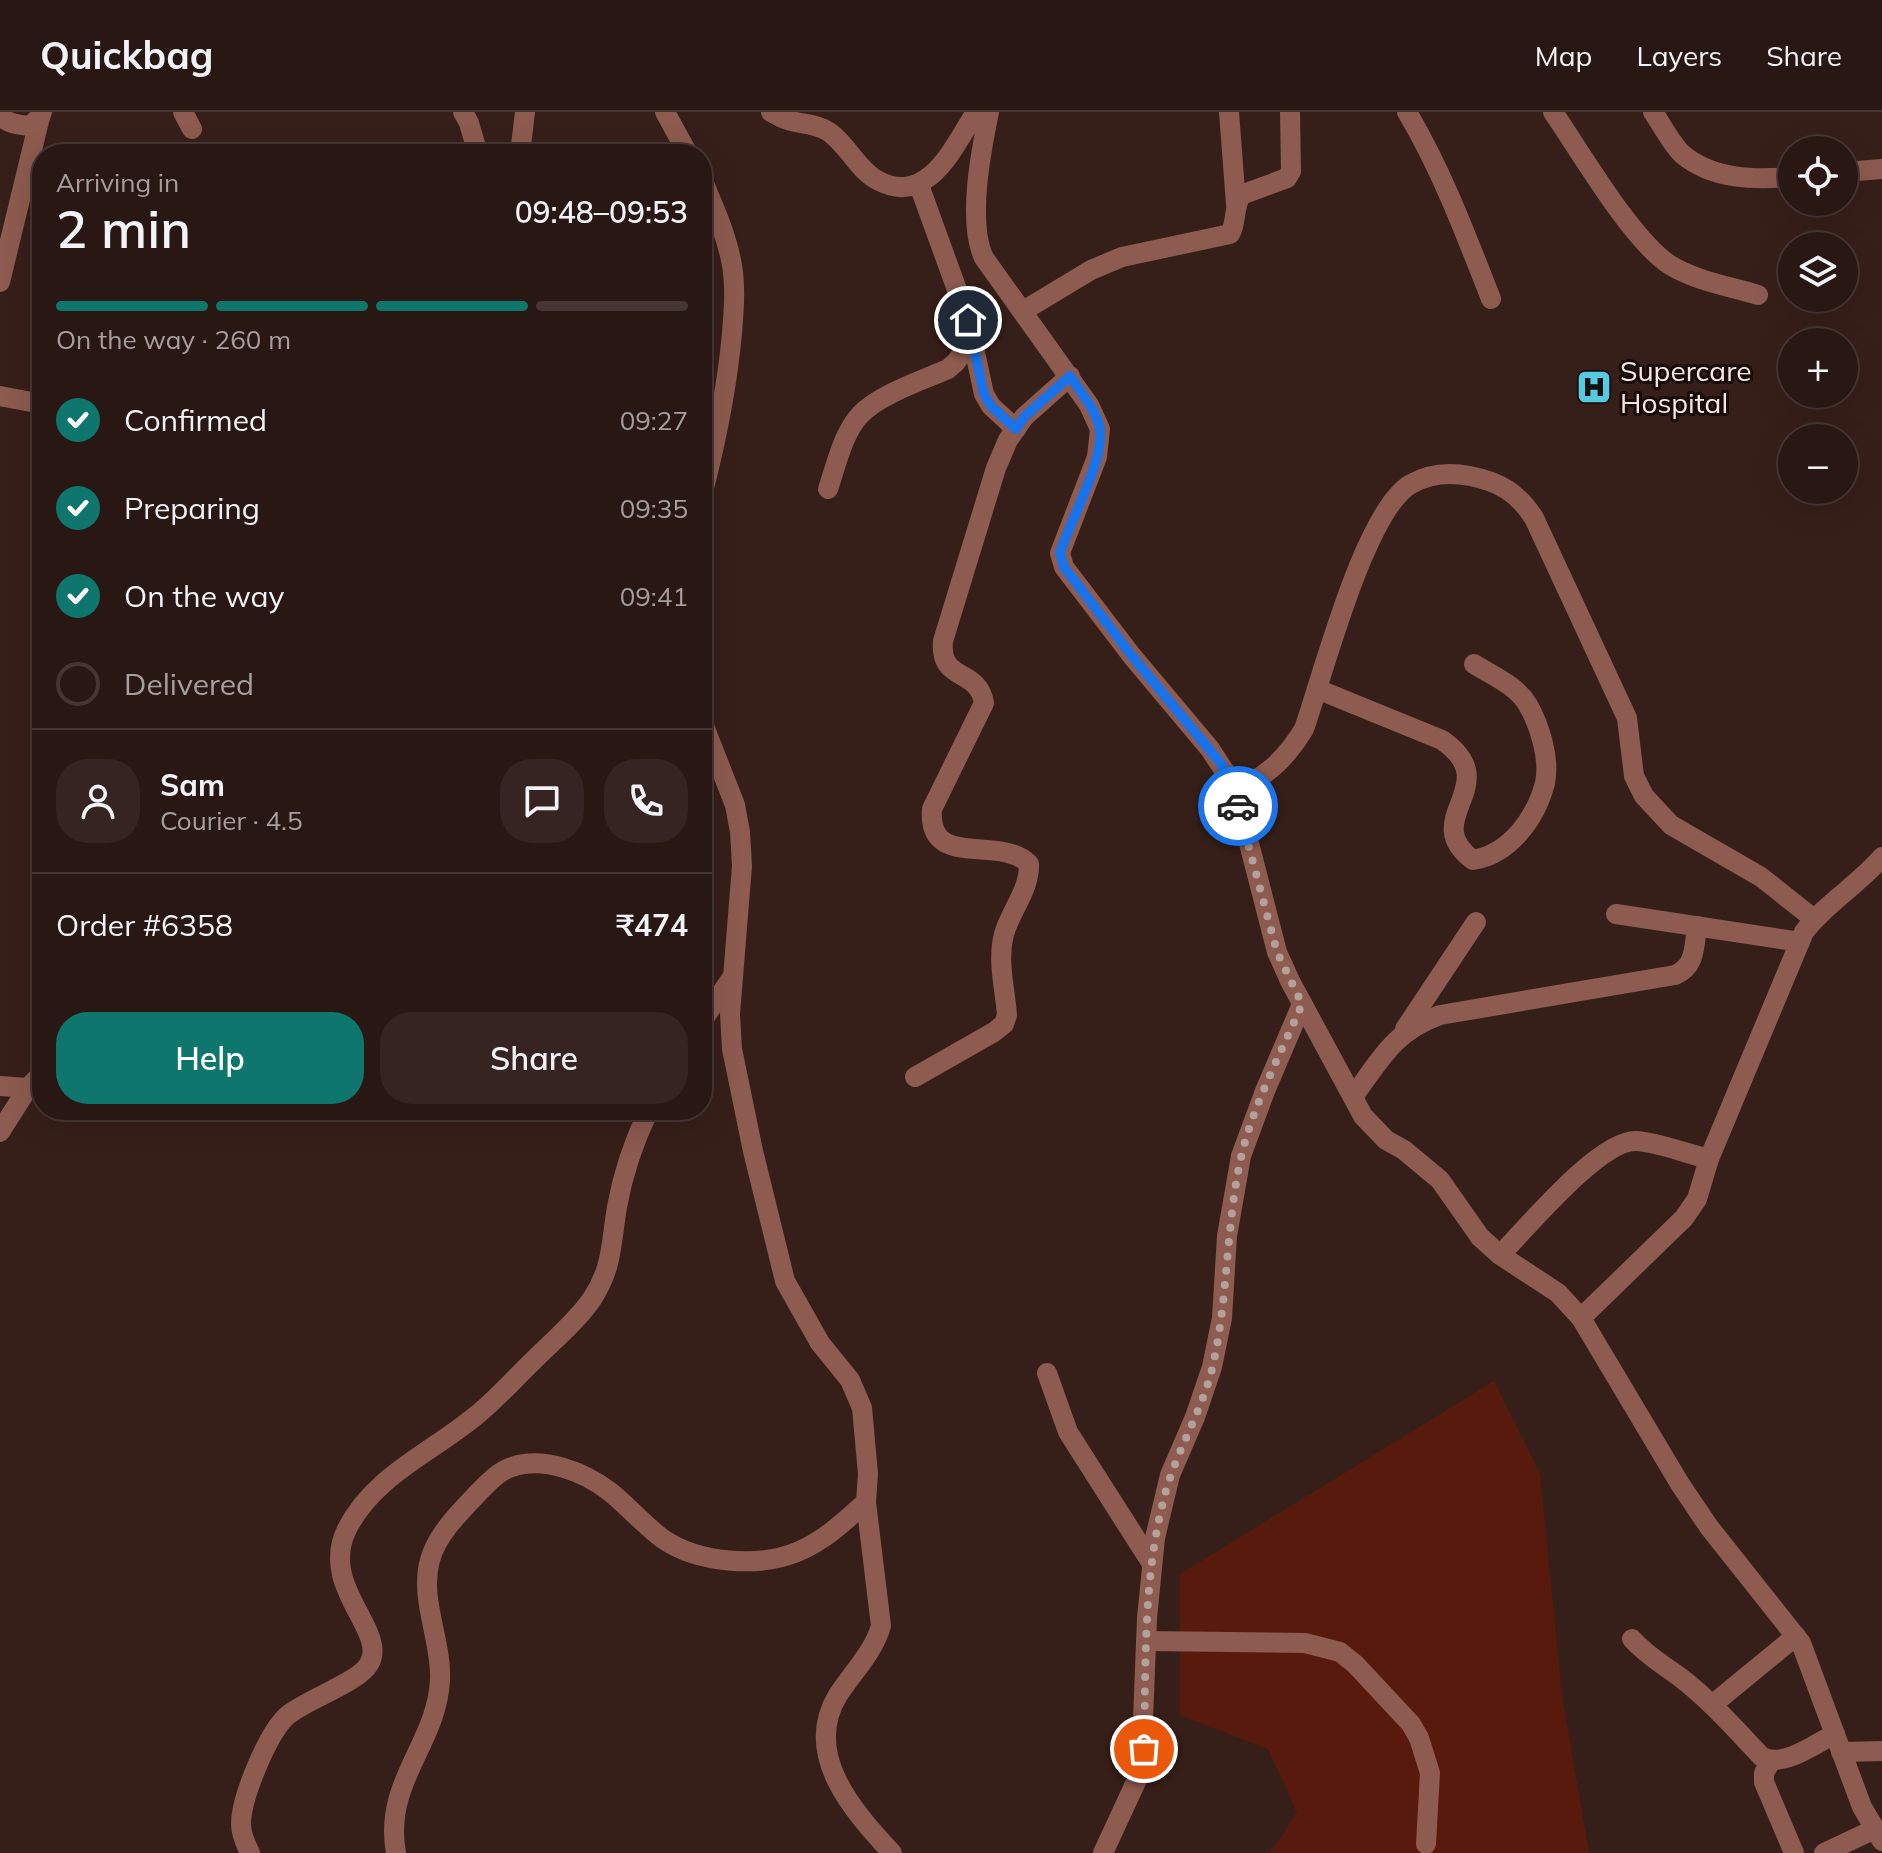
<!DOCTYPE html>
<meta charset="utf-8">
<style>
:root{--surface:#291713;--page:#352421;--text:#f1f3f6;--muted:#a59fa0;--line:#453633;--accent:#0f766e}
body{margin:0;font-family:Mulish,sans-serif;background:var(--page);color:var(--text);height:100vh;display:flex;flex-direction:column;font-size:30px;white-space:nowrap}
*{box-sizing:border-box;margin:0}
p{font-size:26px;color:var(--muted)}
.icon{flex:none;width:44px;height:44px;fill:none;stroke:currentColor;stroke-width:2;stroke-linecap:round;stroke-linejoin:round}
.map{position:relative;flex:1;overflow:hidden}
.sheet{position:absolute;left:32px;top:32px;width:680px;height:976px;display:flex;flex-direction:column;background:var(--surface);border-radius:32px;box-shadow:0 8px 32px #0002,0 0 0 2px var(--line)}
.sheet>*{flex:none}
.buttons{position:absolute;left:1778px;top:24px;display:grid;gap:16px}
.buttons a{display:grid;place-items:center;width:80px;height:80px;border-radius:50%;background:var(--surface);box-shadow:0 8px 32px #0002,0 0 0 2px var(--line);font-size:40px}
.pin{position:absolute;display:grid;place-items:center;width:68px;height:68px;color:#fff;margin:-34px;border:4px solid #fff;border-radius:50%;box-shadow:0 2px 8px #0007}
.courier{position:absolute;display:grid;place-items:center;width:80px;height:80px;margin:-40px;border:6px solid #1a73e8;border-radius:50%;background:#fff;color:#222;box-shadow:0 2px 10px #0007}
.overview em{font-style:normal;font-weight:600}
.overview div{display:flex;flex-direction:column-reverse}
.overview{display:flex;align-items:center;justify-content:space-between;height:136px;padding:0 24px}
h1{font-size:52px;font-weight:600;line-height:60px}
.bar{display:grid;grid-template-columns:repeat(4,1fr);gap:12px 8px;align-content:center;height:96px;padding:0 24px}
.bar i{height:10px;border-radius:6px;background:var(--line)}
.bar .current{background:var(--accent)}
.bar p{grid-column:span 4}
.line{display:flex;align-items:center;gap:20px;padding:0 24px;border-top:2px solid var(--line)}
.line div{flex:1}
.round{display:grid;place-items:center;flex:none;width:84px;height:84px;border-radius:32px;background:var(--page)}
ol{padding:0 24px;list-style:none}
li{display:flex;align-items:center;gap:24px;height:88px}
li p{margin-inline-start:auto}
li .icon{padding:8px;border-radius:50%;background:var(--accent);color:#fff;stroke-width:4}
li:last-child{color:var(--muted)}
li i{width:44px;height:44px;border:4px solid var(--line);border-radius:50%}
.action{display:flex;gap:16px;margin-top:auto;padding:16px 24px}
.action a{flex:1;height:92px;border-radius:32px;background:var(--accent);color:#fff;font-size:32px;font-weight:600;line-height:92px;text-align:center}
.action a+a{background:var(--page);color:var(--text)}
header{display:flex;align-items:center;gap:48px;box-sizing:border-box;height:112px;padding:0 40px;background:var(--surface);border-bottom:2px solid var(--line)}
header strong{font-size:38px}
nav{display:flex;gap:44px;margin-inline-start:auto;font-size:28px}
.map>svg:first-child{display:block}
.green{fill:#571a0c}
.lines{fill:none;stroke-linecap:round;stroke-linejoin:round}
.minor{stroke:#8d5b4f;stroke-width:20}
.done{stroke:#b4a19c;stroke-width:8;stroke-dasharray:0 14.4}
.route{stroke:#1a73e8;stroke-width:10}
.labels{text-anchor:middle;stroke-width:6;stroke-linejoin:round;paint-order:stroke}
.poi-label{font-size:28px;fill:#f8e7e3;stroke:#170c09;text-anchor:start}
</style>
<header>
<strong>Quickbag</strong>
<nav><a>Map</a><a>Layers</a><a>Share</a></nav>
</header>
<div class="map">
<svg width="1882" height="1741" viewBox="0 0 1882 1741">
<rect width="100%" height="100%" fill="#371f19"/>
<path class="green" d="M 1494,1269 L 1540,1362 L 1562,1583 L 1589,1741 L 1270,1741 L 1297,1700 L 1268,1637 L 1180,1603 L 1180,1462 Z"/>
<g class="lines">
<g class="minor">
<path d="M 183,0 L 192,17"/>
<path d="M 463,0 L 469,11 L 478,42"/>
<path d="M 665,0 L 688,42"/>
<path d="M 771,0 C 777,3 782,7 788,8 C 803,13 816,11 829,20 C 847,32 858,58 877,68 C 928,96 954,34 976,0"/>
<path d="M 989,0 C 981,39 967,110 984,146 L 1089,293 L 1100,317 L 1097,345 L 1060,441 L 1064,455 L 1132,544 L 1210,637 L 1229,666 L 1242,704 L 1277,840 L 1290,869 L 1363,1004 L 1386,1028 L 1404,1038 L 1440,1068 L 1480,1125 L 1500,1143 L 1558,1181 L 1581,1206 L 1680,1372 L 1709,1415 L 1801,1531 L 1862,1695 L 1882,1729"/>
<path d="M 1229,0 L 1236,92"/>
<path d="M 1407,0 C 1442,59 1466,123 1491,187"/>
<path d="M 1553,0 C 1580,39 1632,129 1670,153 C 1696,169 1729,174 1758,183"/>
<path d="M 1653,0 C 1662,13 1671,31 1682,42 C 1713,68 1755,68 1792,65"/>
<path d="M 0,3 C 7,12 19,13 30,14 L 40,5 L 42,0"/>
<path d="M 520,42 L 525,0"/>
<path d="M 1844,60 L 1882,57"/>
<path d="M 702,67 C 713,93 725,119 731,148 C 736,171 734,197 732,221 C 727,277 716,330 702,384"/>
<path d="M 919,73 L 968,208 L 984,282 L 991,294 L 1016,317"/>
<path d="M 0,170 L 40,5"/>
<path d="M 1023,199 L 1091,158 L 1122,145 L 1230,122 C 1237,110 1233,97 1241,83 L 1287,66 L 1291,59 L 1290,0"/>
<path d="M 0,284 L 42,292"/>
<path d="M 828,377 C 836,354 843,321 860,303 C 878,283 923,268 948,257 L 956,250 L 973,226"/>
<path d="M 1317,577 L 1442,628 C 1507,673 1417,707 1473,748 C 1510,742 1536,706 1545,671 C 1550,647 1540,614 1528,593 C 1516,573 1493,564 1474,552"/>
<path d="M 1234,682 C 1268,661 1283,651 1304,617 C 1323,563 1365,398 1411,372 C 1430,361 1450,360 1470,364 C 1500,370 1518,381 1534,406 L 1627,606 L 1634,664 L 1644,684 L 1671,713 L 1761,765 L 1814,807"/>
<path d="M 1616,802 L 1800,830"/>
<path d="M 702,909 L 731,867"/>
<path d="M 1405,917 L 1476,810"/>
<path d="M 915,965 L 994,920 L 1004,912 L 1007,903 C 1005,876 997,849 1004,822 C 1011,798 1030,777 1029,752 C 1000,722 927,759 932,697 L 984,591 C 978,555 939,571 943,529 L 996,356 L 1008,328 L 1024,305 L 1070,264"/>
<path d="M 0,974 L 28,976"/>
<path d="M 1353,985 C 1380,948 1394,919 1440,903 L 1675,863 C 1696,854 1694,835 1697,814"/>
<path d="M 0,1020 L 28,976 L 42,961"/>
<path d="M 1500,1143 C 1527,1116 1599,1028 1636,1029 C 1657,1030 1688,1042 1709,1047"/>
<path d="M 1581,1206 L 1684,1106 L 1697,1087 L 1709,1047 L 1804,820 C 1826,791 1858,773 1882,745"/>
<path d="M 1047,1261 L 1068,1320 L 1152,1452"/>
<path d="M 866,1390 L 881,1514 C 873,1541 853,1560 838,1583 C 802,1642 853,1699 892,1741"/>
<path d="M 1632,1527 C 1647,1544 1664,1553 1681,1566 C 1711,1589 1736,1618 1762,1645 C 1784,1656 1814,1632 1835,1622"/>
<path d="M 1146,1529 L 1305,1531 L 1340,1540 L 1355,1552 L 1411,1612 L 1419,1626 L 1430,1661 L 1426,1732"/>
<path d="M 1712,1593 L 1796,1524"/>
<path d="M 1841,1640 L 1882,1639"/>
<path d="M 1771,1649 L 1764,1661 L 1764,1670 L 1794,1741"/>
<path d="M 250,1741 C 246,1733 241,1722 241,1712 C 241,1686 268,1620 288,1603 C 308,1587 359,1570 369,1552 C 389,1519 318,1475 347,1417 C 373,1365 430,1341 473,1306 C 495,1289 514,1267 534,1248 C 553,1229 577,1209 592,1187 C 613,1155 611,1130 617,1095 C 623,1061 634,1029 649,998"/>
<path d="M 396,1741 C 383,1670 437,1632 440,1568 C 442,1529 419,1487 430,1448 C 437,1422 461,1399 479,1380 C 489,1370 499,1359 512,1355 C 544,1344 584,1360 609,1379 C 628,1394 644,1413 663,1427 C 698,1451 758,1456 797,1440 C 824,1429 845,1409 866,1390 L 868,1362 L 862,1296 L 850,1268 L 820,1231 L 785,1169 L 753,1039 L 732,937 L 730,902 L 742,754 L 740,720 L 735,693 L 702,609"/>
<path d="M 1103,1741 L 1141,1659 L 1147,1506 L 1155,1426 L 1170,1363 L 1195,1305 L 1212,1255 L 1222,1206 L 1227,1124 L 1241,1044 L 1265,979 L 1302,892"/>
<path d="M 1824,1741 L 1875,1717"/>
</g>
</g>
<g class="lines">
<path class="done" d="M 1144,1637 C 1146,1554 1143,1470 1163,1390 C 1174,1342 1202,1301 1213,1253 C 1228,1186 1226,1117 1240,1050 C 1251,997 1281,941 1302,892 L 1277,840 L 1238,694"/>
<path class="route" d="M 968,208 L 984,282 L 991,294 L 1016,317 L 1024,305 L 1070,264 C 1080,280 1097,298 1100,318 C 1104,349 1070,409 1060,441 L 1064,455 L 1132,544 L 1222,653 L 1238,694"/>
</g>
<defs>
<g id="hospital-square" transform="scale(1.8)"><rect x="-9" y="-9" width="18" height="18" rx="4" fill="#57c9e2" stroke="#170c09"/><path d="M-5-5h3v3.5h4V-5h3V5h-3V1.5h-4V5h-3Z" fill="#111"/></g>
</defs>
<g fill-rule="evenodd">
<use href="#hospital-square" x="1594" y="275"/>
</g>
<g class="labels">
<g class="poi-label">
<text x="1620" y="269">Supercare<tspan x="1620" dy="32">Hospital</tspan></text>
</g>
</g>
</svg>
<div class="buttons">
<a><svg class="icon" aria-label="locate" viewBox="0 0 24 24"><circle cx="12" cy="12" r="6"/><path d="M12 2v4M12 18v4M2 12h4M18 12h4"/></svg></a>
<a><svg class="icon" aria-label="layers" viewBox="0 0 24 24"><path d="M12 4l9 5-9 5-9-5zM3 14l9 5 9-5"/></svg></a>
<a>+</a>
<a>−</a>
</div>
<div class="pin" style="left:1144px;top:1637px;background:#ea580c"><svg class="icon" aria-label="bag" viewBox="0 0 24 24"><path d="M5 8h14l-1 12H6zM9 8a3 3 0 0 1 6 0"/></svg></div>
<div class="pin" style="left:968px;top:208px;background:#1f2937"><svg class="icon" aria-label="home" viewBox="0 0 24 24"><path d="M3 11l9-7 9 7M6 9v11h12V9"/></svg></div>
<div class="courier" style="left:1238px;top:694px"><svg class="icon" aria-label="car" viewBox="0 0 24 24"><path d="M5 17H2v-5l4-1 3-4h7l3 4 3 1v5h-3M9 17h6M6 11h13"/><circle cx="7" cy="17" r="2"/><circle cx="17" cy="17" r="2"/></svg></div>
<section class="sheet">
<div class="overview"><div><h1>2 min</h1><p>Arriving in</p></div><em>09:48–09:53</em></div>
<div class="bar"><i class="current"></i><i class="current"></i><i class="current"></i><i></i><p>On the way · 260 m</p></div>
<ol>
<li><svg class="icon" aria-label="check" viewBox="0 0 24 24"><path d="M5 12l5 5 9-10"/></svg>Confirmed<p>09:27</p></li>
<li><svg class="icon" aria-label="check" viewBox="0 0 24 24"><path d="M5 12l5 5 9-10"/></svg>Preparing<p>09:35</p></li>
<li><svg class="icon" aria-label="check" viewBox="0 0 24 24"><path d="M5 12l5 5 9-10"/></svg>On the way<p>09:41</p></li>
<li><i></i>Delivered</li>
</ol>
<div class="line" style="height:144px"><a class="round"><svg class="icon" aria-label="person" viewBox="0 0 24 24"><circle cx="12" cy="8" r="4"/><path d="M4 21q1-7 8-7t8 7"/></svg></a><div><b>Sam</b><p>Courier · 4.5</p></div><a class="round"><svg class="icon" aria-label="chat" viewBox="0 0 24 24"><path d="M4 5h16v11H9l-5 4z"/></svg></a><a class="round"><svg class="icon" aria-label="phone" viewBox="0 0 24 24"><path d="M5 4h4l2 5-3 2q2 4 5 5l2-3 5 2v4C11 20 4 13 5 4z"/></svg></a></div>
<div class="line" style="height:104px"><div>Order #6358</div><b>₹474</b></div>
<div class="action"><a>Help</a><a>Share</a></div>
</section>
</div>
